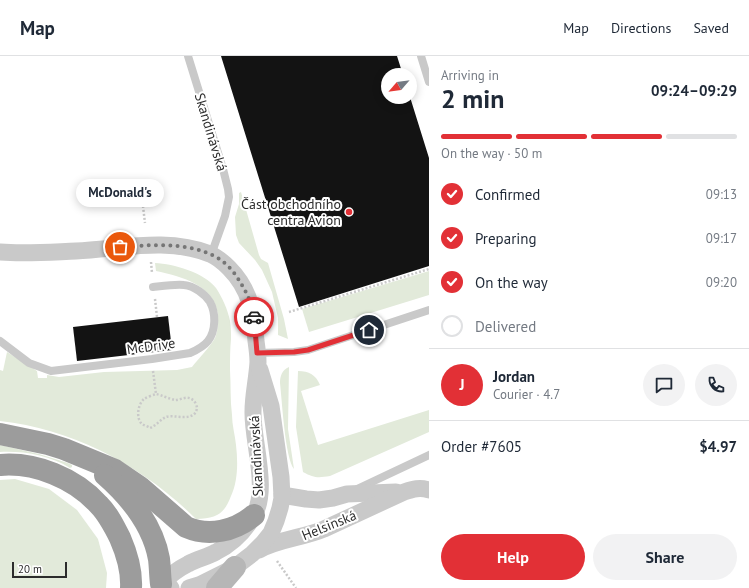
<!DOCTYPE html>
<meta charset="utf-8">
<style>
:root{--surface:#fff;--page:#f2f2f3;--text:#1f2937;--muted:#747a83;--line:#e0e1e3;--accent:#e23036}
body{margin:0;font-family:"PT Sans",sans-serif;background:var(--page);color:var(--text);height:100vh;display:flex;flex-direction:column;font-size:15px;white-space:nowrap}
*{box-sizing:border-box;margin:0}
p{font-size:13px;color:var(--muted)}
.icon{flex:none;width:22px;height:22px;fill:none;stroke:currentColor;stroke-width:2;stroke-linecap:round;stroke-linejoin:round}
.map{position:relative;flex:1;overflow:hidden}
.details{display:flex;flex-direction:column;background:var(--surface);width:320px}
.details>*{flex:none}
.needle{width:26px;rotate:242deg}
.buttons{position:absolute;left:381px;top:12px;display:grid;gap:8px}
.buttons a{display:grid;place-items:center;width:36px;height:36px;border-radius:50%;background:var(--surface);box-shadow:0 2px 10px #0003;font-size:20px}
.scale{position:absolute;left:12px;bottom:10px;width:55px;box-sizing:border-box;padding-left:4px;border:2px solid #2c2c2c;border-top:0;font-size:11px;line-height:14px;white-space:nowrap;color:#2c2c2c;-webkit-text-stroke:3px #fff;paint-order:stroke}
.pin{position:absolute;display:grid;place-items:center;width:34px;height:34px;color:#fff;margin:-17px;border:2px solid #fff;border-radius:50%;box-shadow:0 1px 4px #0007}
.courier{position:absolute;display:grid;place-items:center;width:40px;height:40px;margin:-20px;border:3px solid #e23036;border-radius:50%;background:#fff;color:#222;box-shadow:0 1px 5px #0007}
.bubble{position:absolute;height:28px;border-radius:14px;background:var(--surface);box-shadow:0 2px 10px #0003;font-size:13px;font-weight:700;line-height:28px;text-align:center}
.summary em{font-style:normal;font-weight:700}
.summary div{display:flex;flex-direction:column-reverse}
.summary{display:flex;align-items:center;justify-content:space-between;height:68px;padding:0 12px}
h1{font-size:26px;font-weight:700;line-height:30px}
.bar{display:grid;grid-template-columns:repeat(4,1fr);gap:6px 4px;align-content:center;height:48px;padding:0 12px}
.bar i{height:5px;border-radius:3px;background:var(--line)}
.bar .active{background:var(--accent)}
.bar p{grid-column:span 4}
.line{display:flex;align-items:center;gap:10px;padding:0 12px;border-top:1px solid var(--line)}
.line div{flex:1}
.round{display:grid;place-items:center;flex:none;width:42px;height:42px;border-radius:21px;background:var(--page)}
ol{padding:0 12px;list-style:none}
li{display:flex;align-items:center;gap:12px;height:44px}
li p{margin-inline-start:auto}
li .icon{padding:4px;border-radius:50%;background:var(--accent);color:#fff;stroke-width:4}
li:last-child{color:var(--muted)}
li i{width:22px;height:22px;border:2px solid var(--line);border-radius:50%}
.cta{display:flex;gap:8px;margin-top:auto;padding:8px 12px}
.cta a{flex:1;height:46px;border-radius:24px;background:var(--accent);color:#fff;font-size:16px;font-weight:700;line-height:46px;text-align:center}
.cta a+a{background:var(--page);color:var(--text)}
header{display:flex;align-items:center;gap:24px;box-sizing:border-box;height:56px;padding:0 20px;background:var(--surface);border-bottom:1px solid var(--line)}
header strong{font-size:19px}
nav{display:flex;gap:22px;margin-inline-start:auto;font-size:14px}
main{display:flex;flex:1;min-height:0}
.map>svg:first-child{display:block}
.green{fill:#e2eada}
.building{fill:#131313}
.lines{fill:none;stroke-linecap:round;stroke-linejoin:round}
.path{stroke:#c9c9c9;stroke-width:2.5;stroke-dasharray:2 2;stroke-linecap:butt}
.service{stroke:#c9c9c9;stroke-width:8}
.minor{stroke:#c9c9c9;stroke-width:17}
.secondary{stroke:#b6b6b6;stroke-width:22}
.trunk{stroke:#9c9c9c;stroke-width:22}
.done{stroke:#767676;stroke-width:4;stroke-dasharray:0 7.2}
.route{stroke:#e23036;stroke-width:5}
.poi-dot{fill:#e23036;stroke:#fff;stroke-width:1.5}
.labels{text-anchor:middle;stroke-width:4;stroke-linejoin:round;paint-order:stroke}
.street-label{font-size:14px;fill:#2c2c2c;stroke:#fff}
.poi-label{font-size:14px;fill:#2c2c2c;stroke:#fff;text-anchor:end}
</style>
<header>
<strong>Map</strong>
<nav><a>Map</a><a>Directions</a><a>Saved</a></nav>
</header>
<main>
<div class="map">
<svg width="429" height="532" viewBox="0 0 429 532">
<rect width="100%" height="100%" fill="#fff"/>
<g class="green">
<path d="M 241,136 L 259,199 L 261,203 L 268,207 L 284,263 L 288,283 L 278,279 L 278,262 L 272,236 L 262,214 L 255,204 L 239,187 L 236,179 L 235,161 L 239,148 L 239,137 Z"/>
<path d="M 155,207 C 174,208 203,216 216,232 C 222,241 228,254 230,265 C 231,271 231,277 231,283 C 230,293 230,303 230,314 C 231,329 230,344 232,359 C 232,369 235,379 236,389 C 238,406 238,425 231,440 C 224,459 216,462 196,463 C 144,411 74,373 0,365 L 0,314 L 3,315 L 7,296 L 37,315 L 38,322 L 47,322 L 47,319 L 59,321 L 104,316 L 177,314 L 192,311 C 199,302 210,291 215,282 C 218,275 218,268 218,261 C 217,230 181,220 156,215 Z"/>
<path d="M 429,215 L 429,239 L 309,276 L 302,253 Z"/>
<path d="M 289,311 L 288,373 L 294,413 C 285,402 282,344 280,327 C 280,320 282,314 289,311 Z"/>
<path d="M 298,315 C 309,315 316,319 320,329 L 301,335 L 318,389 L 429,354 L 429,376 L 330,420 C 318,422 314,422 303,416 L 296,371 Z"/>
<path d="M 0,389 L 39,398 L 68,407 L 72,409 L 72,411 L 70,412 C 49,399 24,395 0,396 Z"/>
<path d="M 15,423 L 49,433 L 77,454 L 98,483 L 107,517 L 106,532 L 0,532 L 0,424 Z"/>
</g>
<g class="building">
<path d="M 221,0 L 397,0 L 403,19 L 388,19 L 388,41 L 410,41 L 429,102 L 429,210 L 299,251 Z"/>
<path d="M 168,260 L 172,294 L 77,305 L 73,271 Z"/>
</g>
<g class="lines">
<g class="path">
<path d="M 142,142 L 145,167"/>
<path d="M 151,206 L 152,217"/>
<path d="M 155,243 L 157,261"/>
<path d="M 289,256 L 429,213"/>
<path d="M 153,315 L 156,338 C 161,339 170,343 175,344 C 181,344 187,339 193,344 C 195,345 197,350 197,352 C 195,367 174,358 166,361 C 161,363 157,369 150,372 C 148,370 144,370 141,367 C 136,361 138,348 144,343 C 147,341 153,339 156,338"/>
<path d="M 277,505 L 296,532"/>
</g>
<g class="service">
<path d="M 188,0 L 223,113 L 228,133 L 229,141 L 225,160 L 211,199"/>
<path d="M 421,0 L 429,26"/>
<path d="M 0,285 L 29,307 L 51,315 L 152,303 L 190,297 C 197,294 204,290 208,285 C 216,275 216,257 210,246 C 205,238 194,230 184,229 C 176,228 162,230 153,231"/>
<path d="M 257,297 L 294,296 L 308,294 L 429,254"/>
<path d="M 357,433 L 429,399"/>
</g>
<g class="minor">
<path d="M 0,196 C 25,198 51,196 76,195 C 121,193 167,181 210,198 C 217,201 224,207 229,212 C 250,233 254,257 256,285 C 257,292 258,299 258,306 C 257,323 253,339 253,355 C 252,385 270,434 253,461 C 244,476 232,488 216,496 C 207,501 197,503 188,508 C 178,513 169,520 161,528 L 171,532"/>
<path d="M 282,439 L 306,443 L 319,444 L 333,442 L 347,438 L 396,436"/>
<path d="M 259,494 C 279,483 303,482 324,473 L 404,436 C 413,433 420,431 429,434"/>
<path d="M 189,532 L 199,529 L 235,511 L 252,498 L 263,487 L 271,477 L 276,465 L 280,452 L 282,442 L 281,421 L 271,350 L 260,314"/>
</g>
<path class="secondary" d="M 217,532 L 235,511"/>
<g class="trunk">
<path d="M 0,378 L 48,388 L 64,393 L 115,414 L 140,431 L 186,471 C 209,481 235,475 254,459"/>
<path d="M 0,409 C 35,406 75,422 99,449 C 108,458 114,470 120,482 C 127,498 132,514 131,532"/>
<path d="M 105,419 C 130,441 153,469 159,503 C 160,511 160,520 161,528"/>
</g>
</g>
<g class="lines">
<path class="done" d="M 120,191 C 149,189 185,186 212,199 C 224,204 234,215 240,226 C 247,237 252,248 254,261"/>
<path class="route" d="M 254,261 L 257,297 L 294,296 L 308,294 L 369,274"/>
</g>
<circle class="poi-dot" cx="349" cy="156" r="4"/>
<g class="labels">
<g class="street-label">
<text transform="translate(211 76) rotate(73)" y="5">Skandinávská</text>
<text transform="translate(151 290) rotate(-8)" y="5">McDrive</text>
<text transform="translate(256 400) rotate(-93)" y="5">Skandinávská</text>
<text transform="translate(329 469) rotate(-22)" y="5">Helsinská</text>
</g>
<g class="poi-label">
<text x="341" y="153">Část obchodního<tspan x="341" dy="16">centra Avion</tspan></text>
</g>
</g>
</svg>
<div class="buttons">
<a><svg class="needle" viewBox="-14 -14 28 28"><path d="M0-13l5 13h-10z" fill="#e53935"/><path d="M0 13l5-13h-10z" fill="#747a83"/></svg></a>
</div>
<div class="scale">20 m</div>
<div class="pin" style="left:120px;top:191px;background:#ea580c"><svg class="icon" aria-label="bag" viewBox="0 0 24 24"><path d="M5 8h14l-1 12H6zM9 8a3 3 0 0 1 6 0"/></svg></div>
<div class="pin" style="left:369px;top:274px;background:#1f2937"><svg class="icon" aria-label="home" viewBox="0 0 24 24"><path d="M3 11l9-7 9 7M6 9v11h12V9"/></svg></div>
<div class="courier" style="left:254px;top:261px"><svg class="icon" aria-label="car" viewBox="0 0 24 24"><path d="M5 17H2v-5l4-1 3-4h7l3 4 3 1v5h-3M9 17h6M6 11h13"/><circle cx="7" cy="17" r="2"/><circle cx="17" cy="17" r="2"/></svg></div>
<div class="bubble" style="left:76px;top:123px;width:88px">McDonald's</div>
</div>
<section class="details">
<div class="summary"><div><h1>2 min</h1><p>Arriving in</p></div><em>09:24–09:29</em></div>
<div class="bar"><i class="active"></i><i class="active"></i><i class="active"></i><i></i><p>On the way · 50 m</p></div>
<ol>
<li><svg class="icon" aria-label="check" viewBox="0 0 24 24"><path d="M5 12l5 5 9-10"/></svg>Confirmed<p>09:13</p></li>
<li><svg class="icon" aria-label="check" viewBox="0 0 24 24"><path d="M5 12l5 5 9-10"/></svg>Preparing<p>09:17</p></li>
<li><svg class="icon" aria-label="check" viewBox="0 0 24 24"><path d="M5 12l5 5 9-10"/></svg>On the way<p>09:20</p></li>
<li><i></i>Delivered</li>
</ol>
<div class="line" style="height:72px"><b class="round" style="background:var(--accent);color:#fff">J</b><div><b>Jordan</b><p>Courier · 4.7</p></div><a class="round"><svg class="icon" aria-label="chat" viewBox="0 0 24 24"><path d="M4 5h16v11H9l-5 4z"/></svg></a><a class="round"><svg class="icon" aria-label="phone" viewBox="0 0 24 24"><path d="M5 4h4l2 5-3 2q2 4 5 5l2-3 5 2v4C11 20 4 13 5 4z"/></svg></a></div>
<div class="line" style="height:52px"><div>Order #7605</div><b>$4.97</b></div>
<div class="cta"><a>Help</a><a>Share</a></div>
</section>
</main>
